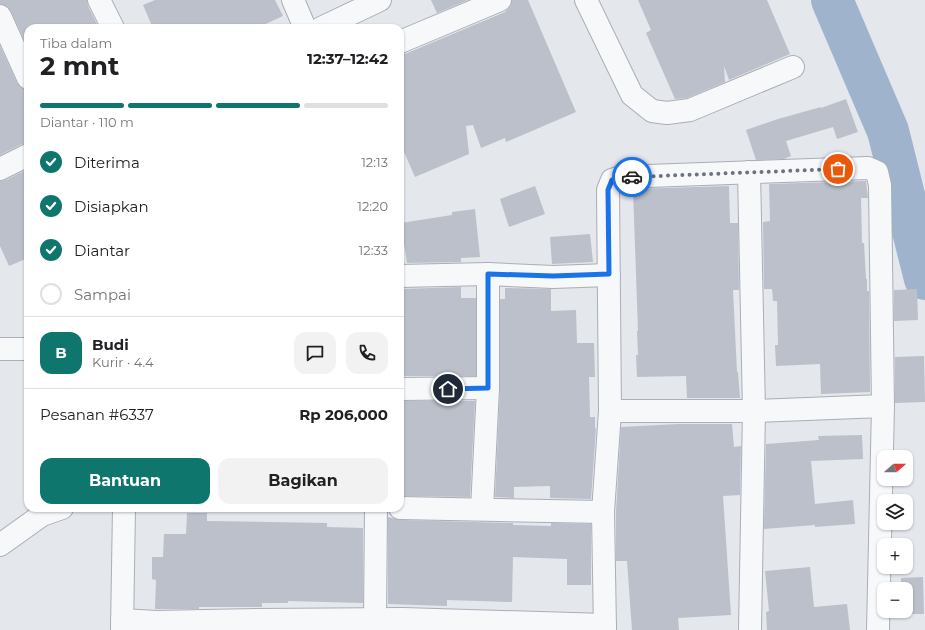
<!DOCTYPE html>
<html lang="id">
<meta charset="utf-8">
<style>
:root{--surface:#fff;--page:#f2f2f2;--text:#202124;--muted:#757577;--line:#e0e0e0;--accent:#0f766e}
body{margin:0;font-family:Montserrat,sans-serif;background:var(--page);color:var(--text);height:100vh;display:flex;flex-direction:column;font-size:15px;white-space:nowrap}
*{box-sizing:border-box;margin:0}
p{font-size:13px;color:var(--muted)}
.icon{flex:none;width:22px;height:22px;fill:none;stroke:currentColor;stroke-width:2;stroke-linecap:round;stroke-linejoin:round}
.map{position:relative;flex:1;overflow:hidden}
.side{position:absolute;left:24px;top:24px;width:380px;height:488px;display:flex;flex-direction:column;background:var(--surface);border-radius:12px;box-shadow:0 1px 3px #0004}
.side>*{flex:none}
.needle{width:26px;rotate:69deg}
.controls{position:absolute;left:877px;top:450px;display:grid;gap:8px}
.controls a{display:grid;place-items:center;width:36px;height:36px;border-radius:8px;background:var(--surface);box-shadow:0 1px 3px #0004;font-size:20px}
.pin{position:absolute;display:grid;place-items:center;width:34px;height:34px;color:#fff;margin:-17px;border:2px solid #fff;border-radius:50%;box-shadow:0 1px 4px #0007}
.courier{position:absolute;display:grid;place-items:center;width:40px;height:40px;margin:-20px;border:3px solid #1a73e8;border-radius:50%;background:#fff;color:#222;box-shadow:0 1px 5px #0007}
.headline em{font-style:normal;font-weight:700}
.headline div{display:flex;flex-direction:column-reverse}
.headline{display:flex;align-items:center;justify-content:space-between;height:68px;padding:0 16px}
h1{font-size:26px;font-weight:700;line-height:30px}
.bar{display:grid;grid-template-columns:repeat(4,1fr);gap:6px 4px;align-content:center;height:48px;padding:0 16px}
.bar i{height:5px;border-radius:3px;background:var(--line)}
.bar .current{background:var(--accent)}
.bar p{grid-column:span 4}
.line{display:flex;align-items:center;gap:10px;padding:0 16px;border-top:1px solid var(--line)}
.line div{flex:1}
.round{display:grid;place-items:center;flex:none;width:42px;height:42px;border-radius:12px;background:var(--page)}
ol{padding:0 16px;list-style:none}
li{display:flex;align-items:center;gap:12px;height:44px}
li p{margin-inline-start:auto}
li .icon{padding:4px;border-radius:50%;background:var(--accent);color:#fff;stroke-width:4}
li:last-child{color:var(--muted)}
li i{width:22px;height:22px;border:2px solid var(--line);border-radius:50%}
.primary-button{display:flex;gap:8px;margin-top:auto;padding:8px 16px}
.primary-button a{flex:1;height:46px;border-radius:12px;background:var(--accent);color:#fff;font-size:16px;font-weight:700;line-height:46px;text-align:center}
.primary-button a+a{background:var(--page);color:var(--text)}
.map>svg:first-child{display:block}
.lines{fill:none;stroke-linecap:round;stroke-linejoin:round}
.river{stroke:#9fb4cc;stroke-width:42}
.building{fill:#bbc0ca}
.minor-casing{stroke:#a9aeb7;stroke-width:24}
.minor{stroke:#f7f8fa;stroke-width:22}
.done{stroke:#6c737f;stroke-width:4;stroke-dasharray:0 7.2}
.route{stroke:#1a73e8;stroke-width:5}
</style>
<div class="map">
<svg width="925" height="630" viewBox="0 0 925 630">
<rect width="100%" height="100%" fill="#e4e7ec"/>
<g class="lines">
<path class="river" d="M 832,0 L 888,131 L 925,279"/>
</g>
<g class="building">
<path d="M 0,0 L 87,0 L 88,6 L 99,28 L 28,28 L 28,48 L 11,11 L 7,6 L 0,4 Z"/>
<path d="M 155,0 L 275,0 L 283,16 L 257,28 L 153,28 L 143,5 Z"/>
<path d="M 431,0 L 468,0 L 437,13 Z"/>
<path d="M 512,0 L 528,0 L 576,112 L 506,142 L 505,138 L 481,148 L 473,125 L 466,126 L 469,154 L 415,177 L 400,143 L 400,54 L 405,54 L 505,12 L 510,7 Z"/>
<path d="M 638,0 L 767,0 L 790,54 L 729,80 L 724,66 L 725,82 L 687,98 L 675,99 L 646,33 L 651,30 Z"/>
<path d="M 0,46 L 17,83 L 21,88 L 28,90 L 28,143 L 22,144 L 0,155 Z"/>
<path d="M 846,99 L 858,132 L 837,139 L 833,127 L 786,141 L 791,156 L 784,159 L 756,160 L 746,130 L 778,119 L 821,107 L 821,108 Z"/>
<path d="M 28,169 L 28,258 L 9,266 L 0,246 L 0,181 L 6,180 Z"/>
<path d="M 866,181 L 868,198 L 861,198 L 862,243 L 864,243 L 866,279 L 867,279 L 867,291 L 869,291 L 870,392 L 821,394 L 820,364 L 776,366 L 775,345 L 778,345 L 777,301 L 773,301 L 772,289 L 764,289 L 763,222 L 770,221 L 769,184 Z"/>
<path d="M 535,186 L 545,214 L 509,227 L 500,199 Z"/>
<path d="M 729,186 L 730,223 L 738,223 L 739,290 L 733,290 L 737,372 L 738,372 L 740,398 L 687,398 L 686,376 L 637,377 L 636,355 L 638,355 L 637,331 L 638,331 L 633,189 Z"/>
<path d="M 475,209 L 480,257 L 461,258 L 461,262 L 407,263 L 401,223 L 452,215 L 452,212 Z"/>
<path d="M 590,234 L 593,262 L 552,264 L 550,237 Z"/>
<path d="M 461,287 L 461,298 L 476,298 L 476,376 L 400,376 L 400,289 Z"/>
<path d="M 505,288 L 551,289 L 551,311 L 576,310 L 577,343 L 594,343 L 595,377 L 589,377 L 590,417 L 595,417 L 595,428 L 596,428 L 591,499 L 550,498 L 550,486 L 514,487 L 514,498 L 495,497 L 500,389 L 500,299 L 505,299 Z"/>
<path d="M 917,289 L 918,320 L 894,321 L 894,290 Z"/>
<path d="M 924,356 L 925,402 L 895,403 L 895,357 Z"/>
<path d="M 400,401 L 475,401 L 470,497 L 400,496 Z"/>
<path d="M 678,424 L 732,424 L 734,447 L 741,446 L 740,495 L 723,496 L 731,615 L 678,618 L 679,630 L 632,630 L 627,561 L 616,561 L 616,512 L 621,427 Z"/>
<path d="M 862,435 L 863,459 L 811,461 L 815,504 L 853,500 L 855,524 L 815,527 L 815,525 L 764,529 L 766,444 L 819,440 L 818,436 Z"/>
<path d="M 187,513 L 207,513 L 207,521 L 327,523 L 327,527 L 363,528 L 363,603 L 288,601 L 288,603 L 262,603 L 262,607 L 199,607 L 199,609 L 155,609 L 156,580 L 152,579 L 152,557 L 163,557 L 164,534 L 186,534 Z"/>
<path d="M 388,517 L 400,520 L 513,523 L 513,525 L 551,526 L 551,523 L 591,524 L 591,585 L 567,585 L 567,559 L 513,557 L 512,602 L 447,600 L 447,606 L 388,604 Z"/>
<path d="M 810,567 L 814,607 L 847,604 L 850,630 L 767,630 L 766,612 L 769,611 L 765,571 Z"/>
<path d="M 923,577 L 924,614 L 901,614 L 901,611 L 906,611 L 906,589 L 901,589 L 901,578 Z"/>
</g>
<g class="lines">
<g class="minor-casing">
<g id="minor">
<path d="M 99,0 L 113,28"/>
<path d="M 293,0 L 305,28"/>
<path d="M 586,0 L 632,95 L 652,111 L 667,113 L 690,110 L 793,67"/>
<path d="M 0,16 L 28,78"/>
<path d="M 321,28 L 380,0"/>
<path d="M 400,42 L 500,0"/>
<path d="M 0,169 L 28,155"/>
<path d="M 749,172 L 754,411 L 750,630"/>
<path d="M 400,276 L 488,274 L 553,277 L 609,275"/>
<path d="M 0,349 L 28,349"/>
<path d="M 400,389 L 488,388"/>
<path d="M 610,411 L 754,411 L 883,406"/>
<path d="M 400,508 L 603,512"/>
<path d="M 482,509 L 488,388 L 488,274"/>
<path d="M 0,545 L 42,515 L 62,508"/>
<path d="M 375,619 L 376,508"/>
<path d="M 122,620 L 156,622 L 260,620 L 403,619 L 605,625"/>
<path d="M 122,630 L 124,508"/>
<path d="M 605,630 L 603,512 L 610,411 L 608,190 L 612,180 L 621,177 L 868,168 L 877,172 L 880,185 L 883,406 L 878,630"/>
</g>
</g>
<use href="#minor" class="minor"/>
</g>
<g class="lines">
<path class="done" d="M 632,177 L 838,169"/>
<path class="route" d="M 448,389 L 488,388 L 488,274 L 553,276 L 609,274 L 608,190 L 612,180 L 621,177 L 632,177"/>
</g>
</svg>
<div class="controls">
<a><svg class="needle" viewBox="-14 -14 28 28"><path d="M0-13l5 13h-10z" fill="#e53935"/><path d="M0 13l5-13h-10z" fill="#757577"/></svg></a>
<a><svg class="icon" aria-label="layers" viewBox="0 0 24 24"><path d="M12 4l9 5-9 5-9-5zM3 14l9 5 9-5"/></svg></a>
<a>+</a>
<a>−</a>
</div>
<div class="pin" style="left:838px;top:169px;background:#ea580c"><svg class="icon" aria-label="bag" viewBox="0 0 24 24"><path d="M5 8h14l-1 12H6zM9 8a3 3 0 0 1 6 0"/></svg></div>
<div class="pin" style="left:448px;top:389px;background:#1f2937"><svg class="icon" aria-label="home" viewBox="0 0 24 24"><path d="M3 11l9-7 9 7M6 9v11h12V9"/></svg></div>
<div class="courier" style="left:632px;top:177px"><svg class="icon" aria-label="car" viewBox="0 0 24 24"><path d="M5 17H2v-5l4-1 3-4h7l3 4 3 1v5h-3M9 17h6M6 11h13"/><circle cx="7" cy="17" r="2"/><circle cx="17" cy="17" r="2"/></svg></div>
<section class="side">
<div class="headline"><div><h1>2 mnt</h1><p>Tiba dalam</p></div><em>12:37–12:42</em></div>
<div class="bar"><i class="current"></i><i class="current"></i><i class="current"></i><i></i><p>Diantar · 110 m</p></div>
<ol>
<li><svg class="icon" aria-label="check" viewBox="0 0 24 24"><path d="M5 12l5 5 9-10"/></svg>Diterima<p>12:13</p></li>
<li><svg class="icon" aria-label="check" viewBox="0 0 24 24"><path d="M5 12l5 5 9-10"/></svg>Disiapkan<p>12:20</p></li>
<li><svg class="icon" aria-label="check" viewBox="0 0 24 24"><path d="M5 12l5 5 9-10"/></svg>Diantar<p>12:33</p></li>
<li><i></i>Sampai</li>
</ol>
<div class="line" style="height:72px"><b class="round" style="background:var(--accent);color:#fff">B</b><div><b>Budi</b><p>Kurir · 4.4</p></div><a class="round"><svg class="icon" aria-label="chat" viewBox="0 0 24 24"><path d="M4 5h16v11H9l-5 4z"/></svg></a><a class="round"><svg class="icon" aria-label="phone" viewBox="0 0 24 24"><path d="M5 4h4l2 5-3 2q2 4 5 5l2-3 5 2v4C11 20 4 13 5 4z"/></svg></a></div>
<div class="line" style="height:52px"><div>Pesanan #6337</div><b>Rp 206,000</b></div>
<div class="primary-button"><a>Bantuan</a><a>Bagikan</a></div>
</section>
</div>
